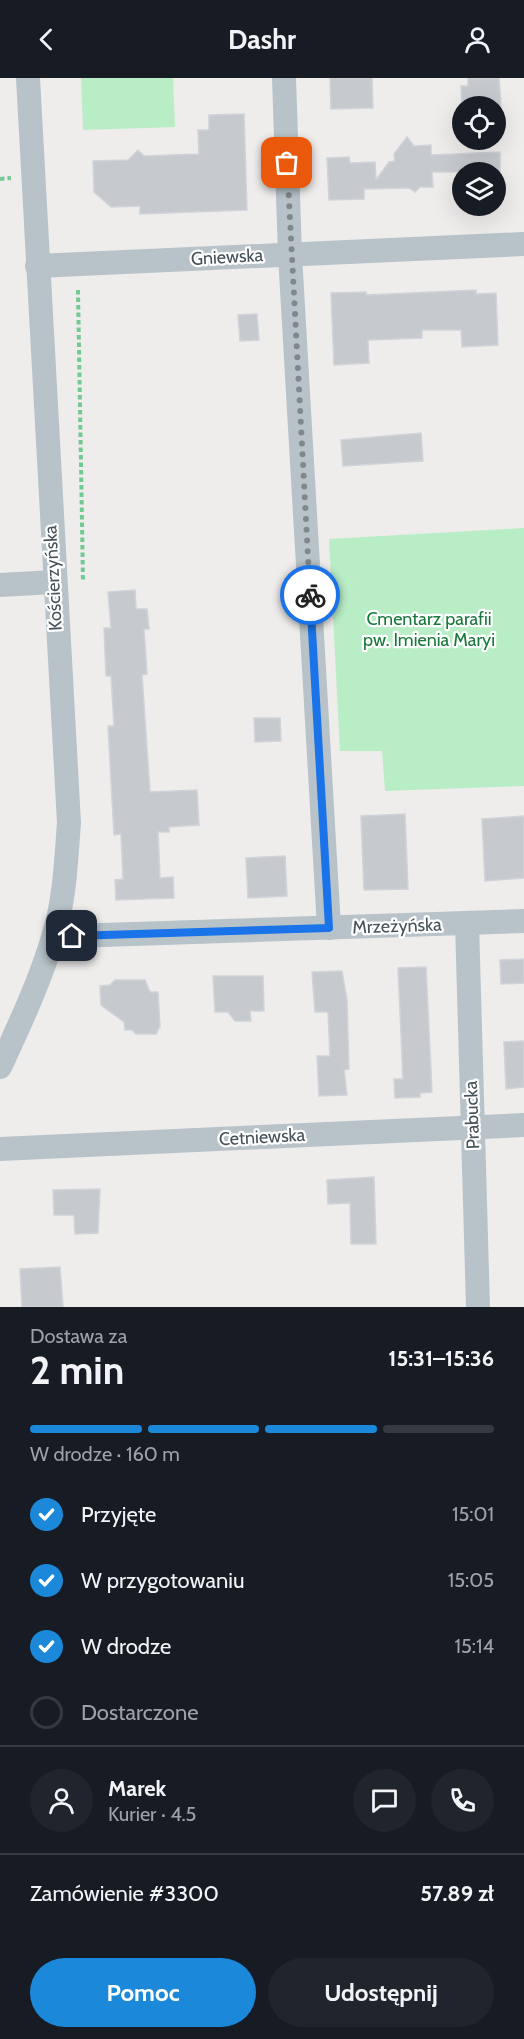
<!DOCTYPE html>
<html lang="pl">
<meta charset="utf-8">
<style>
:root{--surface:#171b24;--page:#20242c;--text:#f1f3f6;--muted:#9ea1a6;--line:#363941;--accent:#1b88d9}
body{margin:0;font-family:Cabin,sans-serif;background:var(--page);color:var(--text);height:100vh;display:flex;flex-direction:column;font-size:22px;white-space:nowrap}
*{box-sizing:border-box;margin:0}
p{font-size:20px;color:var(--muted)}
.icon{flex:none;width:33px;height:33px;fill:none;stroke:currentColor;stroke-width:2;stroke-linecap:round;stroke-linejoin:round}
.map{position:relative;height:1229px;overflow:hidden}
.sheet{display:flex;flex-direction:column;background:var(--surface);flex:1}
.sheet>*{flex:none}
.fabs{position:absolute;left:452px;top:18px;display:grid;gap:12px}
.fabs a{display:grid;place-items:center;width:54px;height:54px;border-radius:50%;background:var(--surface);box-shadow:0 6px 24px #0002;font-size:30px}
.pin{position:absolute;display:grid;place-items:center;width:51px;height:51px;color:#fff;margin:-26px;border-radius:12px;box-shadow:0 3px 9px #0006}
.courier{position:absolute;display:grid;place-items:center;width:60px;height:60px;margin:-30px;border:4px solid #1a73e8;border-radius:50%;background:#fff;color:#222;box-shadow:0 2px 8px #0007}
.head em{font-style:normal;font-weight:700}
.head div{display:flex;flex-direction:column-reverse}
.head{display:flex;align-items:center;justify-content:space-between;height:102px;padding:0 30px}
h1{font-size:39px;font-weight:700;line-height:45px}
.bar{display:grid;grid-template-columns:repeat(4,1fr);gap:9px 6px;align-content:center;height:72px;padding:0 30px}
.bar i{height:8px;border-radius:4px;background:var(--line)}
.bar .current{background:var(--accent)}
.bar p{grid-column:span 4}
.line{display:flex;align-items:center;gap:15px;padding:0 30px;border-top:2px solid var(--line)}
.line div{flex:1}
.round{display:grid;place-items:center;flex:none;width:63px;height:63px;border-radius:32px;background:var(--page)}
ol{padding:0 30px;list-style:none}
li{display:flex;align-items:center;gap:18px;height:66px}
li p{margin-inline-start:auto}
li .icon{padding:6px;border-radius:50%;background:var(--accent);color:#fff;stroke-width:4}
li:last-child{color:var(--muted)}
li i{width:33px;height:33px;border:3px solid var(--line);border-radius:50%}
.primary-button{display:flex;gap:12px;margin-top:auto;padding:12px 30px}
.primary-button a{flex:1;height:69px;border-radius:36px;background:var(--accent);color:#fff;font-size:24px;font-weight:700;line-height:69px;text-align:center}
.primary-button a+a{background:var(--page);color:var(--text)}
header{display:flex;justify-content:space-between;align-items:center;height:78px;padding:0 30px;background:var(--surface);font-size:27px;font-weight:700}
.map>svg:first-child{display:block}
.green{fill:#b9edc6}
.building{fill:#c6cacf;stroke:#d0d3d8;stroke-width:1.5}
.lines{fill:none;stroke-linecap:round;stroke-linejoin:round}
.path{stroke:#72ca93;stroke-width:4;stroke-dasharray:4.5 3;stroke-linecap:butt}
.minor{stroke:#b7c3c9;stroke-width:24}
.done{stroke:#80888c;stroke-width:6;stroke-dasharray:0 10.8}
.route{stroke:#1a73e8;stroke-width:8}
.labels{text-anchor:middle;stroke-width:4.5;stroke-linejoin:round;paint-order:stroke}
.street-label{font-size:18px;fill:#455259;stroke:#fff}
.park-label{font-size:18px;fill:#18783b;stroke:#fff}
</style>
<header><svg class="icon" aria-label="back" viewBox="0 0 24 24"><path d="M15 5l-7 7 7 7"/></svg>Dashr<svg class="icon" aria-label="person" viewBox="0 0 24 24"><circle cx="12" cy="8" r="4"/><path d="M4 21q1-7 8-7t8 7"/></svg></header>
<div class="map">
<svg width="524" height="1229" viewBox="0 0 524 1229">
<rect width="100%" height="100%" fill="#efecec"/>
<g class="green">
<path d="M 81,0 L 173,0 L 175,49 L 83,52 Z"/>
<path d="M 524,450 L 524,708 L 385,713 L 382,673 L 340,673 L 329,461 Z"/>
</g>
<g class="building">
<path d="M 330,0 L 372,0 L 373,30 L 331,31 Z"/>
<path d="M 468,0 L 499,0 L 501,28 L 462,29 L 461,8 L 468,8 Z"/>
<path d="M 244,36 L 247,132 L 140,136 L 140,128 L 111,129 L 94,114 L 93,83 L 128,82 L 138,72 L 144,78 L 199,76 L 198,52 L 209,52 L 209,37 Z"/>
<path d="M 407,59 L 414,68 L 431,67 L 431,77 L 500,74 L 500,94 L 432,94 L 433,109 L 420,109 L 415,114 L 409,110 L 364,111 L 364,121 L 329,122 L 327,80 L 349,79 L 350,85 L 375,84 L 376,102 L 389,84 L 395,83 L 394,76 Z"/>
<path d="M 476,212 L 476,216 L 496,215 L 498,267 L 462,269 L 461,252 L 422,252 L 422,260 L 368,262 L 369,285 L 334,287 L 331,215 L 366,214 L 366,217 Z"/>
<path d="M 257,236 L 259,262 L 240,263 L 238,237 Z"/>
<path d="M 421,355 L 423,383 L 343,388 L 341,362 Z"/>
<path d="M 135,512 L 136,531 L 147,531 L 149,551 L 144,551 L 147,596 L 142,597 L 150,714 L 197,712 L 199,747 L 169,749 L 169,754 L 158,754 L 160,800 L 173,799 L 174,820 L 116,822 L 115,802 L 123,801 L 121,756 L 114,757 L 108,648 L 114,648 L 111,598 L 106,598 L 104,550 L 111,550 L 108,514 Z"/>
<path d="M 254,640 L 280,640 L 281,663 L 255,664 Z"/>
<path d="M 405,736 L 408,811 L 364,812 L 361,738 Z"/>
<path d="M 524,738 L 524,800 L 485,803 L 482,741 Z"/>
<path d="M 285,778 L 287,818 L 248,820 L 246,780 Z"/>
<path d="M 524,881 L 524,905 L 501,906 L 500,882 Z"/>
<path d="M 426,889 L 432,1014 L 420,1015 L 420,1019 L 395,1020 L 394,1001 L 403,1001 L 398,890 Z"/>
<path d="M 342,893 L 347,922 L 349,991 L 344,992 L 347,1017 L 319,1018 L 317,978 L 330,978 L 328,934 L 315,934 L 312,894 Z"/>
<path d="M 213,898 L 263,898 L 264,933 L 250,933 L 251,943 L 235,943 L 228,934 L 215,934 Z"/>
<path d="M 115,902 L 145,902 L 150,914 L 158,914 L 160,948 L 156,956 L 136,956 L 132,952 L 125,952 L 124,944 L 101,927 L 100,908 L 110,907 Z"/>
<path d="M 524,963 L 524,1009 L 506,1011 L 504,964 Z"/>
<path d="M 374,1099 L 376,1166 L 351,1166 L 350,1125 L 328,1126 L 327,1102 Z"/>
<path d="M 100,1111 L 98,1155 L 75,1156 L 74,1137 L 54,1137 L 53,1112 Z"/>
<path d="M 60,1189 L 63,1229 L 22,1229 L 20,1191 Z"/>
</g>
<g class="lines">
<g class="path">
<path d="M 0,101 L 11,100"/>
<path d="M 78,212 L 83,503"/>
</g>
<g class="minor">
<path d="M 284,0 L 290,177 L 329,850"/>
<path d="M 37,188 L 524,166"/>
<path d="M 0,507 L 54,504"/>
<path d="M 467,845 L 478,1229"/>
<path d="M 54,856 L 72,858 L 524,843"/>
<path d="M 0,989 C 20,946 41,901 54,856 C 65,820 66,782 69,745 L 28,0"/>
<path d="M 0,1071 L 524,1047"/>
</g>
</g>
<g class="lines">
<path class="done" d="M 287,85 L 310,517"/>
<path class="route" d="M 72,858 L 329,850 L 310,517"/>
</g>
<g class="labels">
<g class="street-label">
<text transform="translate(227 179) rotate(-3)" y="6">Gniewska</text>
<text transform="translate(53 500) rotate(-93)" y="6">Kościerzyńska</text>
<text transform="translate(397 848) rotate(-2)" y="6">Mrzeżyńska</text>
<text transform="translate(472 1037) rotate(-92)" y="6">Prabucka</text>
<text transform="translate(262 1059) rotate(-3)" y="6">Cetniewska</text>
</g>
<g class="park-label">
<text x="429" y="547">Cmentarz parafii<tspan x="429" dy="21">pw. Imienia Maryi</tspan></text>
</g>
</g>
</svg>
<div class="fabs">
<a><svg class="icon" aria-label="locate" viewBox="0 0 24 24"><circle cx="12" cy="12" r="6"/><path d="M12 2v4M12 18v4M2 12h4M18 12h4"/></svg></a>
<a><svg class="icon" aria-label="layers" viewBox="0 0 24 24"><path d="M12 4l9 5-9 5-9-5zM3 14l9 5 9-5"/></svg></a>
</div>
<div class="pin" style="left:287px;top:85px;background:#ea580c"><svg class="icon" aria-label="bag" viewBox="0 0 24 24"><path d="M5 8h14l-1 12H6zM9 8a3 3 0 0 1 6 0"/></svg></div>
<div class="pin" style="left:72px;top:858px;background:#1f2937"><svg class="icon" aria-label="home" viewBox="0 0 24 24"><path d="M3 11l9-7 9 7M6 9v11h12V9"/></svg></div>
<div class="courier" style="left:310px;top:517px"><svg class="icon" aria-label="bike" viewBox="0 0 24 24"><circle cx="6" cy="16" r="4"/><circle cx="18" cy="16" r="4"/><path d="M6 16l4-8h5l3 8M10 8l3 8H6M13 5h3"/></svg></div>
</div>
<section class="sheet">
<div class="head"><div><h1>2 min</h1><p>Dostawa za</p></div><em>15:31–15:36</em></div>
<div class="bar"><i class="current"></i><i class="current"></i><i class="current"></i><i></i><p>W drodze · 160 m</p></div>
<ol>
<li><svg class="icon" aria-label="check" viewBox="0 0 24 24"><path d="M5 12l5 5 9-10"/></svg>Przyjęte<p>15:01</p></li>
<li><svg class="icon" aria-label="check" viewBox="0 0 24 24"><path d="M5 12l5 5 9-10"/></svg>W przygotowaniu<p>15:05</p></li>
<li><svg class="icon" aria-label="check" viewBox="0 0 24 24"><path d="M5 12l5 5 9-10"/></svg>W drodze<p>15:14</p></li>
<li><i></i>Dostarczone</li>
</ol>
<div class="line" style="height:108px"><a class="round"><svg class="icon" aria-label="person" viewBox="0 0 24 24"><circle cx="12" cy="8" r="4"/><path d="M4 21q1-7 8-7t8 7"/></svg></a><div><b>Marek</b><p>Kurier · 4.5</p></div><a class="round"><svg class="icon" aria-label="chat" viewBox="0 0 24 24"><path d="M4 5h16v11H9l-5 4z"/></svg></a><a class="round"><svg class="icon" aria-label="phone" viewBox="0 0 24 24"><path d="M5 4h4l2 5-3 2q2 4 5 5l2-3 5 2v4C11 20 4 13 5 4z"/></svg></a></div>
<div class="line" style="height:78px"><div>Zamówienie #3300</div><b>57.89 zł</b></div>
<div class="primary-button"><a>Pomoc</a><a>Udostępnij</a></div>
</section>
